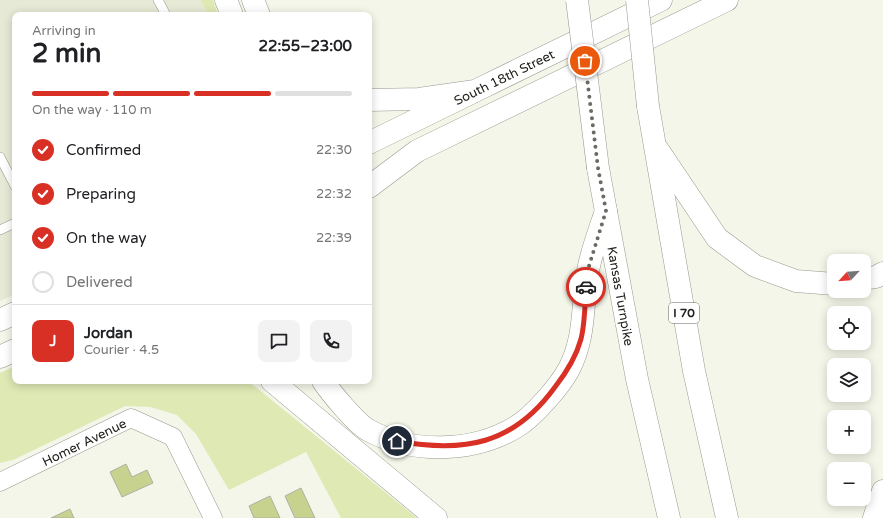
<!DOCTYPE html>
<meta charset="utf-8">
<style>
:root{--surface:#fff;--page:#f2f2f2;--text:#202124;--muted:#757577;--line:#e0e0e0;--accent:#d93025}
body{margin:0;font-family:"Varela Round",sans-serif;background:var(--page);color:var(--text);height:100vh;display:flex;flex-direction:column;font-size:15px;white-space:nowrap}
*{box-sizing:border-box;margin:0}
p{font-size:13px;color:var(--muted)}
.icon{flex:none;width:22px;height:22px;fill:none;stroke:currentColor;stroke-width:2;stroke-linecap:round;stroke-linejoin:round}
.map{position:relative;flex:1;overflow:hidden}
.sheet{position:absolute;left:12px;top:12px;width:360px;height:372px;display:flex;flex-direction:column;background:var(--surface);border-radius:8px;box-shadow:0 2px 10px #0003}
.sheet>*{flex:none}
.needle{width:26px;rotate:244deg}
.controls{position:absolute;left:827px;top:254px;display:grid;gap:8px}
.controls a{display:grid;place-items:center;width:44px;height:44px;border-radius:8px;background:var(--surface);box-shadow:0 2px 10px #0003;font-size:20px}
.pin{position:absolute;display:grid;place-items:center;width:34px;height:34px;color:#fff;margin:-17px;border:2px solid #fff;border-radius:50%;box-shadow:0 1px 4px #0007}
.courier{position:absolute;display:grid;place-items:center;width:40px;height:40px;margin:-20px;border:3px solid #d93025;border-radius:50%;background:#fff;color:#222;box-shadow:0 1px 5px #0007}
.summary em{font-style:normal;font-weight:700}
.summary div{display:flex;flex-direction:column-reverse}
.summary{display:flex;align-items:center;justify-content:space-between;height:68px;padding:0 20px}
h1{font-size:26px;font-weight:700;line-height:30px}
.bar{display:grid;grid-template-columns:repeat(4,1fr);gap:6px 4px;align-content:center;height:48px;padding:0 20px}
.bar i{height:5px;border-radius:3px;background:var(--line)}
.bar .current{background:var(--accent)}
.bar p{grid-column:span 4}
.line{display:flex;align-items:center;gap:10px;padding:0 20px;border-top:1px solid var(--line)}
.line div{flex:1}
.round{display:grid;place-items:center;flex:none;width:42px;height:42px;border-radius:8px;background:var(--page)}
ol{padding:0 20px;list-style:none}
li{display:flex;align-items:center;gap:12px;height:44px}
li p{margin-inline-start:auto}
li .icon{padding:4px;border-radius:50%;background:var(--accent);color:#fff;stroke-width:4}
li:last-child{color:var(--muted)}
li i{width:22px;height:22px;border:2px solid var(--line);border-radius:50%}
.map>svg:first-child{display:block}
.built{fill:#e5e9d5}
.green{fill:#dfe9b4}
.building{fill:#c6d28d;stroke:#aeb1a4}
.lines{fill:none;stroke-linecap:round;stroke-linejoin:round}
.lane-casing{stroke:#96998d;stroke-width:10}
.street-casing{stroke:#96998d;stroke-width:19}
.secondary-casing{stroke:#96998d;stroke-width:23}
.highway-casing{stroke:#96998d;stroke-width:23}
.lane{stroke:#fff;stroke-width:9}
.street{stroke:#fff;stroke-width:18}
.secondary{stroke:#fff;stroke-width:22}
.highway{stroke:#fff;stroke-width:22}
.highway-bridge-casing{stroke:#96998d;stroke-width:23;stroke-linecap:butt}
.highway-bridge{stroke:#fff;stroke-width:22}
.done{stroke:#6a6c63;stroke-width:4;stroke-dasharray:0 7.2}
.route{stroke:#d93025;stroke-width:5}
.labels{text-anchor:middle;stroke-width:4;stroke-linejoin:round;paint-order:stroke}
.shield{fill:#fff;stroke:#636460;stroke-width:1}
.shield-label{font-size:12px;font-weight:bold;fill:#20211c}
.street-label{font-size:13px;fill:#20211c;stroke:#fff}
</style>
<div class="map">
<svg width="883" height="518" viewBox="0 0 883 518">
<rect width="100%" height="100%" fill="#f3f6e8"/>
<path class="built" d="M 0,0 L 201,0 L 208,15 L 15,15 L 15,294 L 0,301 Z"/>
<g class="green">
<path d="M 201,0 L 213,0 L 218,15 L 208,15 Z"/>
<path d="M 15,366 L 15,381 L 248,381 L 417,518 L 341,518 L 306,452 L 229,490 L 196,434 L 177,415 L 150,407 L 125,406 L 13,460 L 0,463 L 0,373 Z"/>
</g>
<g class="building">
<path d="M 126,464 L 132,477 L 147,470 L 153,483 L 122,497 L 110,472 Z"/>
<path d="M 301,488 L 315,518 L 295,518 L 285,496 Z"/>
<path d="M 270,496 L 280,518 L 254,518 L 249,506 Z"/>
<path d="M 70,509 L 74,518 L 51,518 Z"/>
</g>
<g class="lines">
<g class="lane-casing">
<g id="lane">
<path d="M 158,0 L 166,15"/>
<path d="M 0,157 L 15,186"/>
<path d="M 0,230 L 15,223"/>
</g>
</g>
<g class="street-casing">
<path id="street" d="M 0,482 L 131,418 L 173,437 L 213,518"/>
</g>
<g class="secondary-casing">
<g id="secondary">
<path d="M 369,143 L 471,93"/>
<path d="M 0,320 L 15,313"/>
<path d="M 0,357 L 15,350"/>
</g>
</g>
<g class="highway-casing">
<g id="highway">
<path d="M 226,0 L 232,15"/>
<path d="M 253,0 L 259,15"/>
<path d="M 369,100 L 419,99 L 475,91 L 661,0"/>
<path d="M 648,106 L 694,371 L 727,518"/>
<path d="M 658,150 L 717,238 L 755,266 L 796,281 L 834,284"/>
<path d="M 598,168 L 637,379 L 669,518"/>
<path d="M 369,187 L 417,151 L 727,0"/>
<path d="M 864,279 L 876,277 L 883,273"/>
<path d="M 272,381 L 436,518"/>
<path d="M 323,381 C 331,393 356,423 368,430 C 412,454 473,453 516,427 C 533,417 560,386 569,369 C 587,334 581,302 589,266 C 593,247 600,229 606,211"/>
<path d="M 874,518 L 883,491"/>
</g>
</g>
<use href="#lane" class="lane"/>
<use href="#street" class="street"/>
<use href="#secondary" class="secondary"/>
<use href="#highway" class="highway"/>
<g class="highway-bridge-casing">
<g id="highway-bridge">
<path d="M 577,0 L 598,168"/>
<path d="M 637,0 L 648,106"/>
</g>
</g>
<use href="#highway-bridge" class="highway-bridge"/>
</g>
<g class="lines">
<path class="done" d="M 585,61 L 598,168 L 606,211 L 589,266 L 586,287"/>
<path class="route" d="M 397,441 C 464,453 513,445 555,387 C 566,373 576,357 581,339 C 585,323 585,304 586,287"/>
</g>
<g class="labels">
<rect class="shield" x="669" y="303" width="30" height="20" rx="3"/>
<g class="shield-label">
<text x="684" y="317">I 70</text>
</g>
<g class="street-label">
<text transform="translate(504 77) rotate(-26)" y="5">South 18th Street</text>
<text transform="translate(621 296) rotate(80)" y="5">Kansas Turnpike</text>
<text transform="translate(84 442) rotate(-26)" y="5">Homer Avenue</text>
</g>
</g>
</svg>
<div class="controls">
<a><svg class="needle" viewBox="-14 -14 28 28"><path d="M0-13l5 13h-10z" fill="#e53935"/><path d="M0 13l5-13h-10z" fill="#757577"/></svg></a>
<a><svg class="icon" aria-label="locate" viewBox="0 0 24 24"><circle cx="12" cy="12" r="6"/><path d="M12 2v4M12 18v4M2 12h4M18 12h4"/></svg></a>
<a><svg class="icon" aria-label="layers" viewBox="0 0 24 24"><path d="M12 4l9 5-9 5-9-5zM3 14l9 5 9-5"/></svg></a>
<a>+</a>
<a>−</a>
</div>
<div class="pin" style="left:585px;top:61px;background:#ea580c"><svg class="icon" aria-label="bag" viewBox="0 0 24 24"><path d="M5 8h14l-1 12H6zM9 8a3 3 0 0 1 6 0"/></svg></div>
<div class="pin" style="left:397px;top:441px;background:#1f2937"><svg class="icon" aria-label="home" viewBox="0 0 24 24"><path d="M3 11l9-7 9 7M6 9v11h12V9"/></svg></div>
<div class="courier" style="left:586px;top:287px"><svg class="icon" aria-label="car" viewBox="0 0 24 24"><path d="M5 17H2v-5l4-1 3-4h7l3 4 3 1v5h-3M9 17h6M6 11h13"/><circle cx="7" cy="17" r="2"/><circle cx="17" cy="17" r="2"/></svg></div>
<section class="sheet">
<div class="summary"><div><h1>2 min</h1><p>Arriving in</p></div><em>22:55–23:00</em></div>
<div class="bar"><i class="current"></i><i class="current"></i><i class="current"></i><i></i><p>On the way · 110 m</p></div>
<ol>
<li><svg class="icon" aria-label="check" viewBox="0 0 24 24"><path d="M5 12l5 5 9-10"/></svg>Confirmed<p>22:30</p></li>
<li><svg class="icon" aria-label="check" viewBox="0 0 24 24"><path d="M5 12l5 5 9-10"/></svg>Preparing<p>22:32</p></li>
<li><svg class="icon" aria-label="check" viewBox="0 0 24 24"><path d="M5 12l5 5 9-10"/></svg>On the way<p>22:39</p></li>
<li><i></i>Delivered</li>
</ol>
<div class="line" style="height:72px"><b class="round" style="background:var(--accent);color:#fff">J</b><div><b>Jordan</b><p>Courier · 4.5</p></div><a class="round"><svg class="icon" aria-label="chat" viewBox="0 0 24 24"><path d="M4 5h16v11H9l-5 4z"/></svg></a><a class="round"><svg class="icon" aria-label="phone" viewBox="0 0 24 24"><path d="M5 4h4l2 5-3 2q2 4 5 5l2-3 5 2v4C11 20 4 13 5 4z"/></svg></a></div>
</section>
</div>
